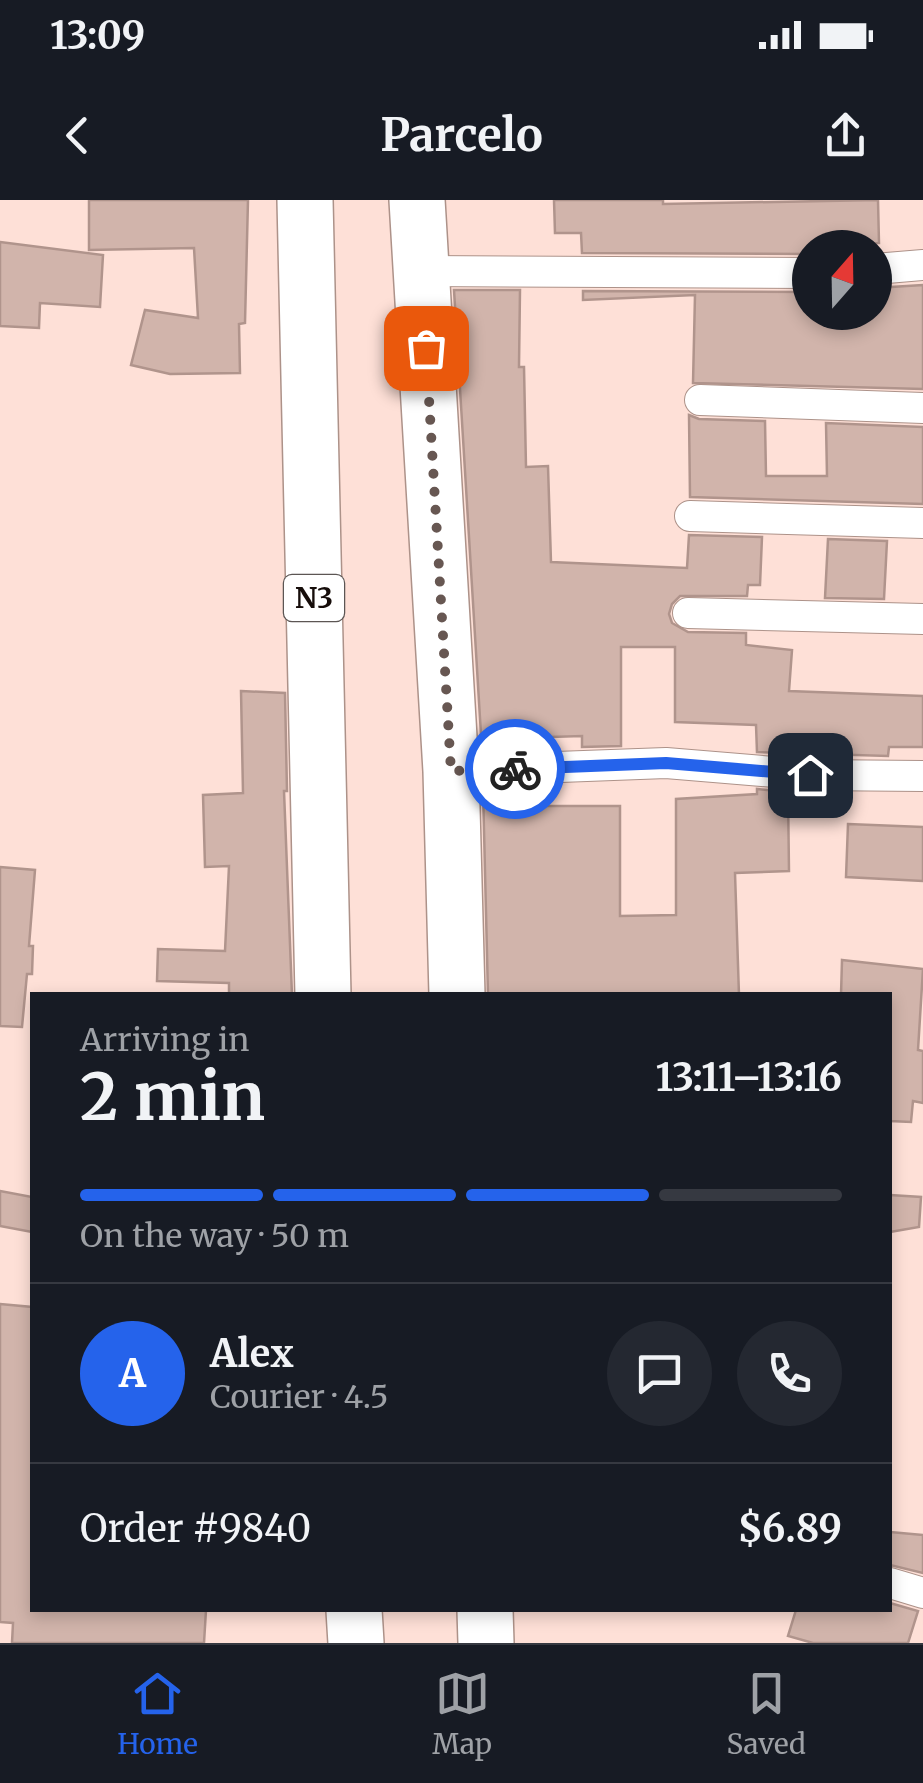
<!DOCTYPE html>
<meta charset="utf-8">
<style>
:root{--surface:#171b24;--page:#242831;--text:#f1f3f6;--muted:#9ea1a6;--line:#363941;--accent:#2563eb}
body{margin:0;font-family:Merriweather,serif;background:var(--page);color:var(--text);height:100vh;display:flex;flex-direction:column;font-size:38px;white-space:nowrap}
*{box-sizing:border-box;margin:0}
p{font-size:32px;color:var(--muted)}
.icon{flex:none;width:55px;height:55px;fill:none;stroke:currentColor;stroke-width:2;stroke-linecap:round;stroke-linejoin:round}
.map{position:relative;flex:1;overflow:hidden}
.details{position:absolute;left:30px;top:792px;width:862px;height:620px;display:flex;flex-direction:column;background:var(--surface);border-radius:0px;box-shadow:0 5px 15px #0003}
.details>*{flex:none}
.needle{width:65px;rotate:20deg}
.buttons{position:absolute;left:792px;top:30px;display:grid;gap:20px}
.buttons a{display:grid;place-items:center;width:100px;height:100px;border-radius:50%;background:var(--surface);box-shadow:0 5px 15px #0003;font-size:50px}
.pin{position:absolute;display:grid;place-items:center;width:85px;height:85px;color:#fff;margin:-42px;border-radius:20px;box-shadow:0 5px 15px #0006}
.courier{position:absolute;display:grid;place-items:center;width:100px;height:100px;margin:-50px;border:8px solid #2563eb;border-radius:50%;background:#fff;color:#222;box-shadow:0 2px 12px #0007}
.summary em{font-style:normal;font-weight:700}
.summary div{display:flex;flex-direction:column-reverse}
.summary{display:flex;align-items:center;justify-content:space-between;height:170px;padding:0 50px}
h1{font-size:65px;font-weight:700;line-height:75px}
.bar{display:grid;grid-template-columns:repeat(4,1fr);gap:15px 10px;align-content:center;height:120px;padding:0 50px}
.bar i{height:12px;border-radius:8px;background:var(--line)}
.bar .on{background:var(--accent)}
.bar p{grid-column:span 4}
.line{display:flex;align-items:center;gap:25px;padding:0 50px;border-top:2px solid var(--line)}
.line div{flex:1}
.round{display:grid;place-items:center;flex:none;width:105px;height:105px;border-radius:52px;background:var(--page)}
.status{display:flex;justify-content:space-between;align-items:center;height:70px;padding:0 50px;background:var(--surface);direction:ltr}
.status svg{height:28px;fill:currentColor}
header{display:flex;justify-content:space-between;align-items:center;height:130px;padding:0 50px;background:var(--surface);font-size:45px;font-weight:700}
.tabs{display:flex;justify-content:space-around;align-items:center;height:140px;border-top:2px solid var(--line);background:var(--surface);font-size:28px;color:var(--muted)}
.tabs a{display:grid;justify-items:center;gap:5px}
.tabs .on{color:var(--accent)}
.map>svg:first-child{display:block}
.building{fill:#d1b4ab;stroke:#b0948c;stroke-width:2.5}
.lines{fill:none;stroke-linecap:round;stroke-linejoin:round}
.street-casing{stroke:#ad9289;stroke-width:32}
.highway-casing{stroke:#ad9289;stroke-width:58}
.street{stroke:#fff;stroke-width:30}
.highway{stroke:#fff;stroke-width:55}
.done{stroke:#675752;stroke-width:10;stroke-dasharray:0 18}
.route{stroke:#2563eb;stroke-width:12}
.labels{text-anchor:middle;stroke-width:8;stroke-linejoin:round;paint-order:stroke}
.shield{fill:#fff;stroke:#5c5654;stroke-width:2.5}
.shield-label{font-size:28px;font-weight:bold;fill:#160d0a}
</style>
<div class="status"><b>13:09</b><svg viewBox="0 0 49 12"><path d="M0 12V9h3v3zM5 12V6h3v6zM10 12V3h3v9zM15 12V0h3v12zM26 1h20v11H26zM47 4h2v5h-2z"/></svg></div>
<header><svg class="icon" aria-label="back" viewBox="0 0 24 24"><path d="M15 5l-7 7 7 7"/></svg>Parcelo<svg class="icon" aria-label="share" viewBox="0 0 24 24"><path d="M12 15V3M7 8l5-5 5 5M5 13v7h14v-7"/></svg></header>
<div class="map">
<svg width="923" height="1443" viewBox="0 0 923 1443">
<rect width="100%" height="100%" fill="#fee0d7"/>
<g class="building">
<path d="M 89,0 L 248,0 L 245,123 L 239,124 L 240,173 L 170,174 L 131,165 L 145,110 L 198,118 L 194,48 L 89,50 Z"/>
<path d="M 554,0 L 663,0 L 663,4 L 878,0 L 879,43 L 810,44 L 810,54 L 582,53 L 581,33 L 555,33 Z"/>
<path d="M 0,42 L 103,55 L 100,107 L 40,103 L 39,128 L 0,126 Z"/>
<path d="M 923,85 L 923,189 L 693,183 L 695,95 L 583,100 L 583,91 L 810,92 L 810,112 L 875,112 L 875,88 Z"/>
<path d="M 454,90 L 520,90 L 519,167 L 524,167 L 526,267 L 548,266 L 551,362 L 687,368 L 689,335 L 762,337 L 760,385 L 748,385 L 747,396 L 680,396 L 672,404 L 669,414 L 672,423 L 688,432 L 746,433 L 746,445 L 792,450 L 789,491 L 923,496 L 923,547 L 889,547 L 888,556 L 757,552 L 756,525 L 675,522 L 675,447 L 621,447 L 621,546 L 582,547 L 582,536 L 517,538 L 517,550 L 482,551 Z"/>
<path d="M 689,215 L 699,219 L 765,221 L 766,276 L 827,276 L 826,223 L 923,227 L 923,304 L 690,297 Z"/>
<path d="M 828,339 L 887,341 L 884,399 L 825,398 Z"/>
<path d="M 241,491 L 285,493 L 287,591 L 284,591 L 292,795 L 229,795 L 229,783 L 157,781 L 158,749 L 225,751 L 229,666 L 205,667 L 203,595 L 243,593 Z"/>
<path d="M 518,587 L 518,606 L 620,606 L 620,716 L 676,715 L 676,599 L 757,594 L 757,589 L 788,592 L 789,671 L 735,673 L 739,795 L 488,795 L 483,589 Z"/>
<path d="M 848,624 L 923,627 L 923,681 L 846,677 Z"/>
<path d="M 0,667 L 35,670 L 29,746 L 33,746 L 32,774 L 27,774 L 22,827 L 0,826 Z"/>
<path d="M 842,760 L 923,769 L 918,850 L 923,851 L 923,903 L 913,901 L 911,922 L 890,921 L 890,795 L 841,795 Z"/>
<path d="M 0,991 L 32,997 L 32,1032 L 0,1026 Z"/>
<path d="M 890,995 L 921,997 L 919,1027 L 890,1032 Z"/>
<path d="M 0,1104 L 32,1107 L 32,1410 L 206,1410 L 204,1443 L 12,1443 L 13,1423 L 0,1422 Z"/>
<path d="M 890,1332 L 923,1335 L 923,1373 L 890,1365 Z"/>
<path d="M 890,1403 L 918,1411 L 908,1443 L 813,1443 L 788,1436 L 796,1410 L 890,1410 Z"/>
</g>
<g class="lines">
<g class="street-casing">
<g id="street">
<path d="M 875,69 L 923,65"/>
<path d="M 422,71 L 810,73"/>
<path d="M 700,200 L 923,208"/>
<path d="M 690,316 L 923,323"/>
<path d="M 688,413 L 923,419"/>
<path d="M 451,571 L 666,563 L 811,575 L 923,576"/>
<path d="M 890,1383 L 923,1393"/>
</g>
</g>
<g class="highway-casing">
<g id="highway">
<path d="M 305,0 L 323,795"/>
<path d="M 417,0 L 451,571 L 457,795"/>
<path d="M 354,1410 L 356,1443"/>
<path d="M 485,1410 L 486,1443"/>
</g>
</g>
<use href="#street" class="street"/>
<use href="#highway" class="highway"/>
</g>
<g class="lines">
<path class="done" d="M 426,148 L 451,571 L 515,569"/>
<path class="route" d="M 515,569 L 666,563 L 810,575"/>
</g>
<g class="labels">
<rect class="shield" x="284" y="375" width="60" height="46" rx="8"/>
<g class="shield-label">
<text x="314" y="408">N3</text>
</g>
</g>
</svg>
<div class="buttons">
<a><svg class="needle" viewBox="-14 -14 28 28"><path d="M0-13l5 13h-10z" fill="#e53935"/><path d="M0 13l5-13h-10z" fill="#9ea1a6"/></svg></a>
</div>
<div class="pin" style="left:426px;top:148px;background:#ea580c"><svg class="icon" aria-label="bag" viewBox="0 0 24 24"><path d="M5 8h14l-1 12H6zM9 8a3 3 0 0 1 6 0"/></svg></div>
<div class="pin" style="left:810px;top:575px;background:#1f2937"><svg class="icon" aria-label="home" viewBox="0 0 24 24"><path d="M3 11l9-7 9 7M6 9v11h12V9"/></svg></div>
<div class="courier" style="left:515px;top:569px"><svg class="icon" aria-label="bike" viewBox="0 0 24 24"><circle cx="6" cy="16" r="4"/><circle cx="18" cy="16" r="4"/><path d="M6 16l4-8h5l3 8M10 8l3 8H6M13 5h3"/></svg></div>
<section class="details">
<div class="summary"><div><h1>2 min</h1><p>Arriving in</p></div><em>13:11–13:16</em></div>
<div class="bar"><i class="on"></i><i class="on"></i><i class="on"></i><i></i><p>On the way · 50 m</p></div>
<div class="line" style="height:180px"><b class="round" style="background:var(--accent);color:#fff">A</b><div><b>Alex</b><p>Courier · 4.5</p></div><a class="round"><svg class="icon" aria-label="chat" viewBox="0 0 24 24"><path d="M4 5h16v11H9l-5 4z"/></svg></a><a class="round"><svg class="icon" aria-label="phone" viewBox="0 0 24 24"><path d="M5 4h4l2 5-3 2q2 4 5 5l2-3 5 2v4C11 20 4 13 5 4z"/></svg></a></div>
<div class="line" style="height:130px"><div>Order #9840</div><b>$6.89</b></div>
</section>
</div>
<nav class="tabs">
<a class="on"><svg class="icon" aria-label="home" viewBox="0 0 24 24"><path d="M3 11l9-7 9 7M6 9v11h12V9"/></svg>Home</a>
<a><svg class="icon" aria-label="map" viewBox="0 0 24 24"><path d="M3 6l6-2 6 2 6-2v14l-6 2-6-2-6 2zM9 4v14M15 6v14"/></svg>Map</a>
<a><svg class="icon" aria-label="saved" viewBox="0 0 24 24"><path d="M7 4h10v16l-5-4-5 4z"/></svg>Saved</a>
</nav>
